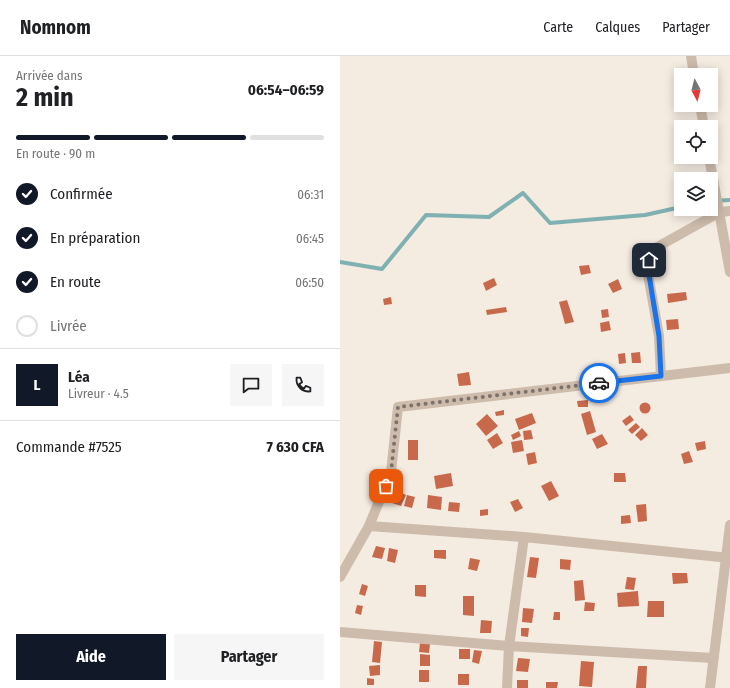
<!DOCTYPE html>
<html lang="fr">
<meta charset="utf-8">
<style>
:root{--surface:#fff;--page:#f6f6f6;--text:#202124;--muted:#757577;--line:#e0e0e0;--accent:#111827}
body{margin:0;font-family:"Fira Sans Condensed",sans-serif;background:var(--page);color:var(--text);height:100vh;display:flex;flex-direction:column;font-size:15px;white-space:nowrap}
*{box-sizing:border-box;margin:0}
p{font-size:13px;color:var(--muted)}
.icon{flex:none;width:22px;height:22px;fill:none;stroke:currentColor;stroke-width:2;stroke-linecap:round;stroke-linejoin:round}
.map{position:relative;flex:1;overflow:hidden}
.side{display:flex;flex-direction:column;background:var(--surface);width:340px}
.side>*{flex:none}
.needle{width:26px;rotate:173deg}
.buttons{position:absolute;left:334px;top:12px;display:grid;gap:8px}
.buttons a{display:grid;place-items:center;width:44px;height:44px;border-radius:0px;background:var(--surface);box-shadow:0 2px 10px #0003;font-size:20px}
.pin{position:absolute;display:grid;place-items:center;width:34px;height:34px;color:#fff;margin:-17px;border-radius:8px;box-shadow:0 2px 6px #0006}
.courier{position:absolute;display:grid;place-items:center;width:40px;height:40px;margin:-20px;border:3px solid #1a73e8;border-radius:50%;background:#fff;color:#222;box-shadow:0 1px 5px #0007}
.overview em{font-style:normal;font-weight:700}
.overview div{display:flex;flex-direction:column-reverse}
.overview{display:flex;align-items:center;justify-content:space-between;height:68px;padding:0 16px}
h1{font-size:26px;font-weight:700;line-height:30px}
.bar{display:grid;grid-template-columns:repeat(4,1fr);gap:6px 4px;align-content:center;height:48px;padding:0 16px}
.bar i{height:5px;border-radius:3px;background:var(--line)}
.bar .current{background:var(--accent)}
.bar p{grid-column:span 4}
.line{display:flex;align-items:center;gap:10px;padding:0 16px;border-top:1px solid var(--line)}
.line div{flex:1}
.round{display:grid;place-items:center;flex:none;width:42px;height:42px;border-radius:0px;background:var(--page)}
ol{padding:0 16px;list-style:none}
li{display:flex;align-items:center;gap:12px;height:44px}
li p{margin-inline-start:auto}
li .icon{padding:4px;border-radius:50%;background:var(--accent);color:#fff;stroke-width:4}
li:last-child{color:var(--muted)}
li i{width:22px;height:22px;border:2px solid var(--line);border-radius:50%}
.cta{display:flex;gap:8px;margin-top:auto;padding:8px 16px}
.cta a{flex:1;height:46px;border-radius:0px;background:var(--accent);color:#fff;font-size:16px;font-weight:700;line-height:46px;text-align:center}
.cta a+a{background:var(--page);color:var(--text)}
header{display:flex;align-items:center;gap:24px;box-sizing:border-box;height:56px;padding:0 20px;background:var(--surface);border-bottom:1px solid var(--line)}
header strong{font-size:19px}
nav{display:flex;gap:22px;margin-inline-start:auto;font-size:14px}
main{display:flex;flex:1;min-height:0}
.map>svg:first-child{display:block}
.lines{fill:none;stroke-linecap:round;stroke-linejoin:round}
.stream{stroke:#7fb0b2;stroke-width:4}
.building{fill:#c8694b}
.street{stroke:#cdbbac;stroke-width:10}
.done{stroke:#7c716b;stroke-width:4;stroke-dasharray:0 7.2}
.route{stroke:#1a73e8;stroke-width:5}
</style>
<header>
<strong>Nomnom</strong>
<nav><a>Carte</a><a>Calques</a><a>Partager</a></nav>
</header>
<main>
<section class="side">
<div class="overview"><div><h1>2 min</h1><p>Arrivée dans</p></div><em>06:54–06:59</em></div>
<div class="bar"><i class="current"></i><i class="current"></i><i class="current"></i><i></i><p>En route · 90 m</p></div>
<ol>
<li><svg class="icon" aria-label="check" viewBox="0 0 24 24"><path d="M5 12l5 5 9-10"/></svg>Confirmée<p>06:31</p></li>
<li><svg class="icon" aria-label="check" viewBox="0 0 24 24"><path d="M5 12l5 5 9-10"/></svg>En préparation<p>06:45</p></li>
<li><svg class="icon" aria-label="check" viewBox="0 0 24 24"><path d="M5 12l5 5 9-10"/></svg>En route<p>06:50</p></li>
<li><i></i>Livrée</li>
</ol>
<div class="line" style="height:72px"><b class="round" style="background:var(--accent);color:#fff">L</b><div><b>Léa</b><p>Livreur · 4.5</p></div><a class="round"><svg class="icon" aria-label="chat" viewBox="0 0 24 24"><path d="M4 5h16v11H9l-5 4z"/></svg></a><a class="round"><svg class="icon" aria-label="phone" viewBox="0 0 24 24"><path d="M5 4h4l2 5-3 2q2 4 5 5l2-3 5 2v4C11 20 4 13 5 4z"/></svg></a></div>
<div class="line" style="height:52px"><div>Commande #7525</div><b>7 630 CFA</b></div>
<div class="cta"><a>Aide</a><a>Partager</a></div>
</section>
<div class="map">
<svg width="390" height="632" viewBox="0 0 390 632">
<rect width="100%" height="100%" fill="#f4ebe1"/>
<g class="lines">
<g class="stream">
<path d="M 371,145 L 390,144"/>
<path d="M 0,206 L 42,213 L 86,159 L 149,161 L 183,137 L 210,167 L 305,159 L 341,151"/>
</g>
</g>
<g class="building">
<path d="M 249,209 L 251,217 L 241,219 L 239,210 Z"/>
<path d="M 154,222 L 157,229 L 146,235 L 143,227 Z"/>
<path d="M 278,223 L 282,233 L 273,237 L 268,228 Z"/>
<path d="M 346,236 L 347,244 L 328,247 L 327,238 Z"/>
<path d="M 51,241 L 52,248 L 44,249 L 43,243 Z"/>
<path d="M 227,244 L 234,266 L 225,268 L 219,246 Z"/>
<path d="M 166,251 L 167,256 L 147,259 L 146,254 Z"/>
<path d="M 268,253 L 269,261 L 262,262 L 261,254 Z"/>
<path d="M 338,263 L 339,273 L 327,274 L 326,264 Z"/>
<path d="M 269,265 L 271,274 L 261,276 L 260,267 Z"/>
<path d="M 300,296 L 301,307 L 292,307 L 291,297 Z"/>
<path d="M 285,297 L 286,307 L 279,308 L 278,298 Z"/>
<path d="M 129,316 L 131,329 L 119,330 L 117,318 Z"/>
<path d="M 265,339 L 265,345 L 257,346 L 256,340 Z"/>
<path d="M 248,344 L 248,351 L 238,351 L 237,345 Z"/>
<circle cx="305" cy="352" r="5.5"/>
<path d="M 164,354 L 164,359 L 156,360 L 155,356 Z"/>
<path d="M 250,355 L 256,376 L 247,379 L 241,358 Z"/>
<path d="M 192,357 L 196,367 L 179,374 L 175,363 Z"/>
<path d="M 147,358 L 158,370 L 146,380 L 136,368 Z"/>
<path d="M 290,359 L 294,364 L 286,370 L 282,365 Z"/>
<path d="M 296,367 L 300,371 L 292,378 L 288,374 Z"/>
<path d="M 302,372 L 308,379 L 301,385 L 295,379 Z"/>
<path d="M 191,374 L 193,383 L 184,384 L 183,375 Z"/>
<path d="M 179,375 L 181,380 L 173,384 L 171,379 Z"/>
<path d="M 157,377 L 163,387 L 153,393 L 147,384 Z"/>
<path d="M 262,378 L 268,388 L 257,393 L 252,383 Z"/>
<rect x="68" y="384" width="10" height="20"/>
<path d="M 182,384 L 184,395 L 173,397 L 171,386 Z"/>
<path d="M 365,385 L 366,393 L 357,395 L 355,387 Z"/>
<path d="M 349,395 L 353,406 L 344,408 L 341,398 Z"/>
<path d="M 195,396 L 197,407 L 188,409 L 186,398 Z"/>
<path d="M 111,417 L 113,430 L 96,433 L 94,420 Z"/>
<path d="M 274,417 L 285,417 L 286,426 L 274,426 Z"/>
<path d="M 211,425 L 219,440 L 209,445 L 201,430 Z"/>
<path d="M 57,435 L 66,439 L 61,450 L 52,447 Z"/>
<path d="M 67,439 L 75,441 L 72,452 L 64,450 Z"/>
<path d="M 88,439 L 102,441 L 101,454 L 87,452 Z"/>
<path d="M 178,443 L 183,452 L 175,456 L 170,446 Z"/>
<path d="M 109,446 L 120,447 L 119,456 L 108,455 Z"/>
<path d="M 306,448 L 307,465 L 298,466 L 296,449 Z"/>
<path d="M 148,453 L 148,459 L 140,460 L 140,454 Z"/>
<path d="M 290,459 L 291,467 L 281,468 L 281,460 Z"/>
<path d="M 36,490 L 45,492 L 42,503 L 32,501 Z"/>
<path d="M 49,492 L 58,494 L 55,507 L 47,505 Z"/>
<path d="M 94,494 L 106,494 L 106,503 L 94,502 Z"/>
<path d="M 190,501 L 199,502 L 196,522 L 187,521 Z"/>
<path d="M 130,502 L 140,504 L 137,515 L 128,513 Z"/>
<path d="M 220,503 L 231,504 L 230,514 L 220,513 Z"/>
<path d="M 332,517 L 347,517 L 348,527 L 333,528 Z"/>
<path d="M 287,521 L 296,522 L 294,534 L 285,533 Z"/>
<path d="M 243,524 L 245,544 L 235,545 L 234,525 Z"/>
<path d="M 22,528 L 28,530 L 25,540 L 19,538 Z"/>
<path d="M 75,529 L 86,529 L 86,541 L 75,540 Z"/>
<path d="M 298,535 L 299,550 L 278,551 L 277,537 Z"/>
<path d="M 123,540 L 134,540 L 134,560 L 123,559 Z"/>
<path d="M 308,545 L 324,545 L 324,561 L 307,561 Z"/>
<path d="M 245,546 L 255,547 L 254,555 L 244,555 Z"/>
<path d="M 17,549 L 23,550 L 21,559 L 15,557 Z"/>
<path d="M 183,552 L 194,553 L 192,567 L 182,566 Z"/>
<path d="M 214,556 L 220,556 L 220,564 L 213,564 Z"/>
<path d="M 141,564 L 152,565 L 151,577 L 140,577 Z"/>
<path d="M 181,572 L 189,572 L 188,581 L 181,580 Z"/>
<path d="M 34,585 L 42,586 L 40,607 L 32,606 Z"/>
<path d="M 80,587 L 90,588 L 89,597 L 79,596 Z"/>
<rect x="119" y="593" width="11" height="10"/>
<path d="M 134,594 L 142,595 L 139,608 L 132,606 Z"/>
<path d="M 80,598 L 90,599 L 90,610 L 80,610 Z"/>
<path d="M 178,602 L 190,603 L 188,616 L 176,615 Z"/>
<path d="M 241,605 L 254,606 L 252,631 L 239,630 Z"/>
<path d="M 40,609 L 40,619 L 30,620 L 29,610 Z"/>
<path d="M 298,610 L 307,610 L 306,632 L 296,632 Z"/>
<rect x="79" y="614" width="10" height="12"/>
<rect x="118" y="618" width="11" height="11"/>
<path d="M 27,622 L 34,623 L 34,629 L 27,629 Z"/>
<rect x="177" y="624" width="11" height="8"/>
<path d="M 206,626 L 218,626 L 217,632 L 206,632 Z"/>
</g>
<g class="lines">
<g class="street">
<path d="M 351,0 L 354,19"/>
<path d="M 360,49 L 364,71"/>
<path d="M 369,101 L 390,216"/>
<path d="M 321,320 L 319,280 L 307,213 L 310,195 L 380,156 L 390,155"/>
<path d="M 29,470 L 184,481 L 390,502"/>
<path d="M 0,521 L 29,470 L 51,416 L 58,351 L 390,312"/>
<path d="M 0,576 L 169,590 L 373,602"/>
<path d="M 167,632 L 169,590 L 184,481"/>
<path d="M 370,632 L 390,469"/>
</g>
</g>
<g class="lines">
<path class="done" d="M 46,430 L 51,416 L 58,351 L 259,327"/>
<path class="route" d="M 259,327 L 321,320 L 319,280 L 308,213 L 309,204"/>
</g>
</svg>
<div class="buttons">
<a><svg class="needle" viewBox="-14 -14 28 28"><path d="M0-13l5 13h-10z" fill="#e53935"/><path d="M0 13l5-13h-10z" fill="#757577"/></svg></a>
<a><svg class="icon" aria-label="locate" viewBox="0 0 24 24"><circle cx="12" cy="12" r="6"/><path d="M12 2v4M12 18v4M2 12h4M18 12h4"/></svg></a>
<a><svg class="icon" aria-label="layers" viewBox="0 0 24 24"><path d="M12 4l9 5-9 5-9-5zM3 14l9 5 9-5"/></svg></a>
</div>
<div class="pin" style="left:46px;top:430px;background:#ea580c"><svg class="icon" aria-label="bag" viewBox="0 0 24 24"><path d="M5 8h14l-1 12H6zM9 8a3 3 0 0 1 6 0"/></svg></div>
<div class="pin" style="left:309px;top:204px;background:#1f2937"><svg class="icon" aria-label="home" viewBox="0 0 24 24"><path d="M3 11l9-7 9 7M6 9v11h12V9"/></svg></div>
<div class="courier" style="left:259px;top:327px"><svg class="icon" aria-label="car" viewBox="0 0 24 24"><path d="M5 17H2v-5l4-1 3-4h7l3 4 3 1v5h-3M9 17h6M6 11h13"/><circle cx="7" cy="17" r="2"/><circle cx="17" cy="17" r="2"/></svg></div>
</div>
</main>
